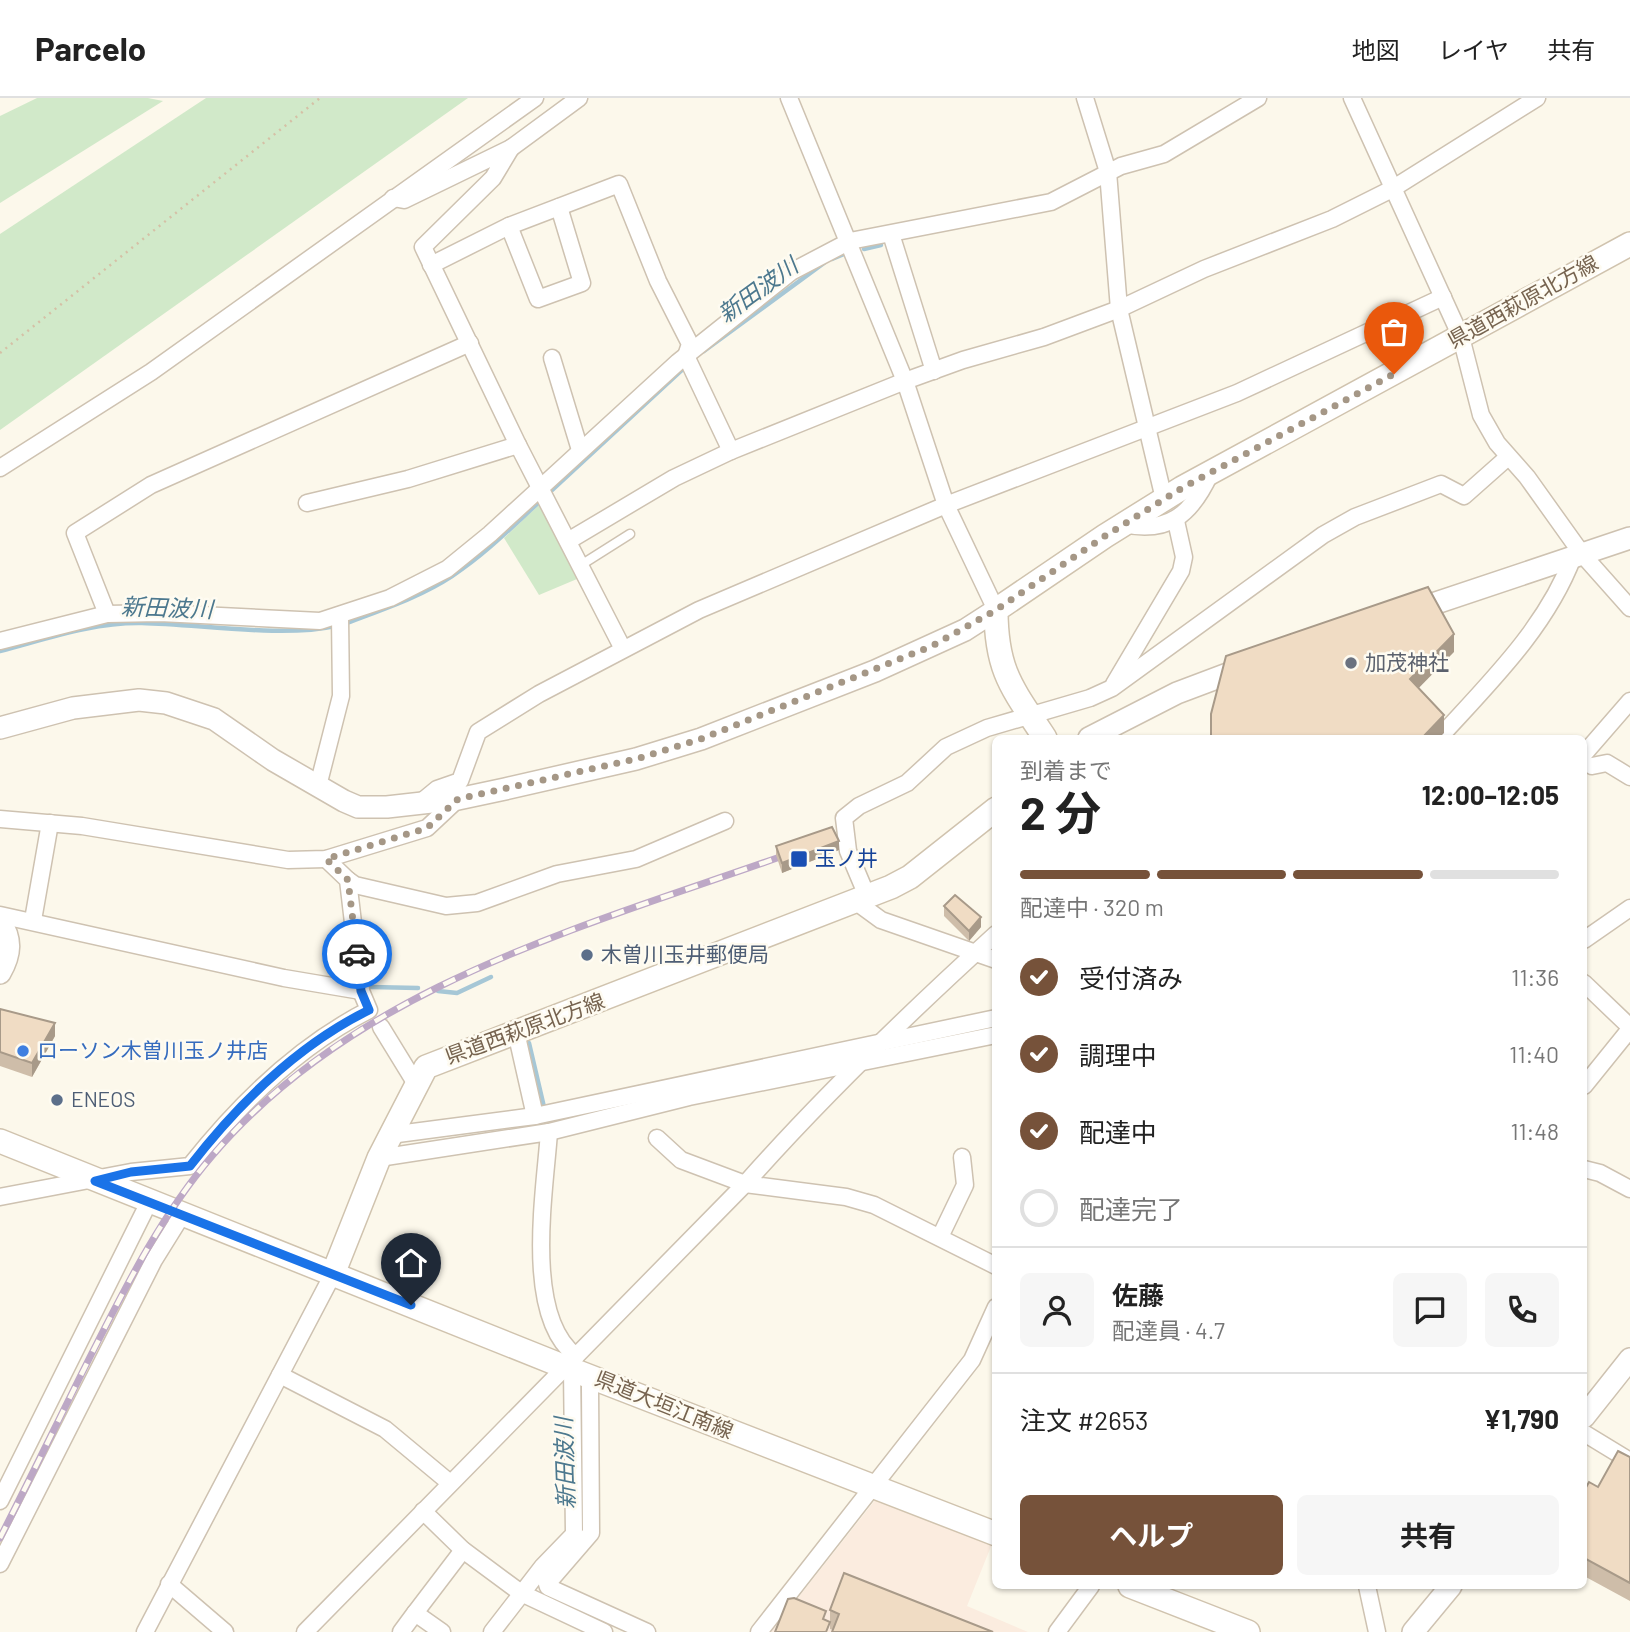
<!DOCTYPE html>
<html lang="ja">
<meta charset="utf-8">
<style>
:root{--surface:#fff;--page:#f6f6f6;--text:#222;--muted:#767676;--line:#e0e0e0;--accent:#76523a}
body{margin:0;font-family:Barlow,"Noto Sans JP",sans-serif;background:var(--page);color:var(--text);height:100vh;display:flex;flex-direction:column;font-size:26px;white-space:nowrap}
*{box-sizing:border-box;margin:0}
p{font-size:23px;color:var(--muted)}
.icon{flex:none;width:38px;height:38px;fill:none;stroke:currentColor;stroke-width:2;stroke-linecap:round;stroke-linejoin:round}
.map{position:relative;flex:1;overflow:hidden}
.side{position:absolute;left:992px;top:637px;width:595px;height:854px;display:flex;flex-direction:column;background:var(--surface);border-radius:10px;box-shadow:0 2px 5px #0004}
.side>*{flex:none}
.pin{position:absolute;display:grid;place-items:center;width:60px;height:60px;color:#fff;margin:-72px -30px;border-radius:50% 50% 50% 0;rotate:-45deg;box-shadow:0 0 7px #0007}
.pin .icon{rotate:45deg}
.courier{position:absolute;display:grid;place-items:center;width:70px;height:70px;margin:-35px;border:5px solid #1a73e8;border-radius:50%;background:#fff;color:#222;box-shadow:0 2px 9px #0007}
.overview em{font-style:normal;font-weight:700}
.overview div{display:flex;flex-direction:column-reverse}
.overview{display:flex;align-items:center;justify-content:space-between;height:119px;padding:0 28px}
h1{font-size:46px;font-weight:700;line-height:52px}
.bar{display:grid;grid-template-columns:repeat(4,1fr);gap:10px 7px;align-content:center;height:84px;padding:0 28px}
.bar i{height:9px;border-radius:5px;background:var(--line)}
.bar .on{background:var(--accent)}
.bar p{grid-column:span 4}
.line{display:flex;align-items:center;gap:18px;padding:0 28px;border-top:2px solid var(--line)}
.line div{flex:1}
.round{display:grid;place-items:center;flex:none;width:74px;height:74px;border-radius:10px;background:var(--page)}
ol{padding:0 28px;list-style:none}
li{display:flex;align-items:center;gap:21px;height:77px}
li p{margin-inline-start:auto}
li .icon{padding:7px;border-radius:50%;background:var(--accent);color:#fff;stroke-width:4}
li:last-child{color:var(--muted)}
li i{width:38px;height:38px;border:4px solid var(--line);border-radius:50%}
.cta{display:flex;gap:14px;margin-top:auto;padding:14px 28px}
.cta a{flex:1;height:80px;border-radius:10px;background:var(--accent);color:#fff;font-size:28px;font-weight:700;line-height:80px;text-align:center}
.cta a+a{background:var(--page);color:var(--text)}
header{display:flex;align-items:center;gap:42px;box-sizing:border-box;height:98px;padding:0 35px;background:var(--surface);border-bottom:2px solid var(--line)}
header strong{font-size:33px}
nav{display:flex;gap:38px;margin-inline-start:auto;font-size:24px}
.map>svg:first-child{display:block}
.commercial{fill:#fbecdf}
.green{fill:#d1e9c9}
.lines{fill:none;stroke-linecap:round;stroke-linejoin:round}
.stream{stroke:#a6c7d6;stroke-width:4.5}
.service-casing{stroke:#cec2b1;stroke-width:11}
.minor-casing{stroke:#cec2b1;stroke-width:19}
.tertiary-casing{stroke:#cec2b1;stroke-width:24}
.secondary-casing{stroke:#d0c3ae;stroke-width:26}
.path{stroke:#d5c0a6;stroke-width:2.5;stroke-dasharray:2 5;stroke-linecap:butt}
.service{stroke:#fff;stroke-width:8}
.minor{stroke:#fff;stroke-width:16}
.tertiary{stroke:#fff;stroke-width:21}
.secondary{stroke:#fff;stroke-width:23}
.rail-casing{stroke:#bda8c6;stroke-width:7}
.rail{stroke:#fefbf1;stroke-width:4.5;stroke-dasharray:13;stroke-linecap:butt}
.wall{fill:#cebda9}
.shaded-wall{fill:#a89a89}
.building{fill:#f0dcc4;stroke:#a89a89;stroke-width:2}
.done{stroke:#a59786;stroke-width:7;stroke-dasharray:0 12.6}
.route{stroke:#1a73e8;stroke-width:9}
.worship-dot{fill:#6b7280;stroke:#fefbf1;stroke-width:2.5}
.transit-dot{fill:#1a4fb4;stroke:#fefbf1;stroke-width:2.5}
.service-dot{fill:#5c6f8a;stroke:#fefbf1;stroke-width:2.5}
.shop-dot{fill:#3f7fe0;stroke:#fefbf1;stroke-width:2.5}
.labels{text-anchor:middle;stroke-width:5;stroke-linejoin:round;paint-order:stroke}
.street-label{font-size:21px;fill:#76634f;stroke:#fefbf1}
.worship-label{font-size:21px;fill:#5b616d;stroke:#fefbf1;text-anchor:start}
.transit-label{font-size:21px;fill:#164399;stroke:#fefbf1;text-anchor:start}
.service-label{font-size:21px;fill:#4e5e75;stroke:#fefbf1;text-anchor:start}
.shop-label{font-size:21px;fill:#366cbe;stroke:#fefbf1;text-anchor:start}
.water-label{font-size:23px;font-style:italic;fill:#4c788e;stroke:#fefbf1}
</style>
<header>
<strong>Parcelo</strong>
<nav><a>地図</a><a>レイヤ</a><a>共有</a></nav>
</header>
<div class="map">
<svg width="1630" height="1534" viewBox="0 0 1630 1534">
<rect width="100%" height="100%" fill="#fcf8eb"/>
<path class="commercial" d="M 876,1401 L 992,1446 L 967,1508 L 1028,1534 L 771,1534 Z"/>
<g class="green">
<path d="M 37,0 L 148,0 L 163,3 L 0,105 L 0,18 Z"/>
<path d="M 206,0 L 468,0 L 0,332 L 0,136 Z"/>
<path d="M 541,405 L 577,481 L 539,497 L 504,440 Z"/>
</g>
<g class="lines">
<g class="stream">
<path d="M 864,151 L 881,147"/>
<path d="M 832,161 L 844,156"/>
<path d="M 704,253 L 824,165"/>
<path d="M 552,392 L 685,269"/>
<path d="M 347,525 C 383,511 420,499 452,478 C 484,457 511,430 539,404"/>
<path d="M 0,553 C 46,541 94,524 142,525 C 198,526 283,540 335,528"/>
<path d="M 371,889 L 418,890"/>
<path d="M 438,893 L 457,895 L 491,879"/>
<path d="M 529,945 L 544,1009"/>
<path d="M 580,1287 L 583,1370"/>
</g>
<g class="service-casing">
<path id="service" d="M 581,467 L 630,436"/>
</g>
<g class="minor-casing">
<g id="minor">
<path d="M 789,0 L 905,283 L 946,407 L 996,512"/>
<path d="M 1085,0 L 1108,74 L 1119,211 L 1164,401"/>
<path d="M 1352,0 L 1461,239 L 1481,317 L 1497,345 L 1527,379 L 1582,456 L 1630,510"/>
<path d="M 511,50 L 579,0"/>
<path d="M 393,100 L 404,102 L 511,50 L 493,80 L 423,149 L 518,347 L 623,551"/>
<path d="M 509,128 L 538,201 L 582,185 L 559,109"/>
<path d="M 891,136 L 934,273"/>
<path d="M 431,167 L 509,128 L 619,86 L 658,183 L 690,246 L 686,258 L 731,353"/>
<path d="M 552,260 L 580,352"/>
<path d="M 0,370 L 151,274 L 535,0"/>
<path d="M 307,405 L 408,381 L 518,347"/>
<path d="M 1123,426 C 1168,436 1191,417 1210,376"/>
<path d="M 568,443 L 674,380 L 731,353 L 905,283 L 963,262 L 1044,239 L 1119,211 L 1204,171 L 1332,121 L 1392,91 L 1537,0"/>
<path d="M 107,516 L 75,435 L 151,387 L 470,245"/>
<path d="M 0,543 L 107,516 L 160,515 L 320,523 L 390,500 L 447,471 L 490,436 L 678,264 L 791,174 L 850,143 L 1051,104 L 1121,68 L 1164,56 L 1258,0"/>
<path d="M 1114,586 L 1181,473 L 1184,459 L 1176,423"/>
<path d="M 1439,640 C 1489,585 1546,530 1573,459"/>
<path d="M 1584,656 L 1630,603"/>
<path d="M 1592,668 L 1607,665 L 1630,679"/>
<path d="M 318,688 L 341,598 L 340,519"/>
<path d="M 420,705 L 437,691 L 460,683 L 478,634 L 539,596 L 699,512 L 946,407 L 1237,295 L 1443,199"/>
<path d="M 0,721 L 82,728 L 288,762 L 326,761 L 427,730 L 458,701"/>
<path d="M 348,782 L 355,787 L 446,808 L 477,805 L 557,776 L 636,761 L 725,723"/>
<path d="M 867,798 L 848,753 L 844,720 L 859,708 L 907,685 L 946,649 L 987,630 L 1090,600 L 1112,590 L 1323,437 L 1355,419 L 1441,386 L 1464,398 L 1508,359"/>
<path d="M 855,803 L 881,822 L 996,862"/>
<path d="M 0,817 L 284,880 L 361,893"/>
<path d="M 33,822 L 50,725"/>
<path d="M 1584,842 L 1630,810"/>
<path d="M 1584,885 L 1630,929"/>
<path d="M 381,929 L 416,986"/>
<path d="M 516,934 L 535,1018"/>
<path d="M 1584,988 L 1630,931"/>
<path d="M 549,1034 C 545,1093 523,1218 576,1258"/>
<path d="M 390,1037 L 535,1018 L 996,920"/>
<path d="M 657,1040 L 681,1062 L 745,1086 L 846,1099 L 874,1107 L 996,1168"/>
<path d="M 379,1060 L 549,1034 L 689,999 L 996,937"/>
<path d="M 1584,1071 L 1600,1075 L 1630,1091"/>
<path d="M 0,1099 L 131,1074 L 190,1068 C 239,1006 298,948 369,912 L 361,893 L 348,782 L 326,761"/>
<path d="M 940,1139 L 965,1087 L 962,1059"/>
<path d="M 280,1277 L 385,1331 L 450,1385"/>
<path d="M 594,1279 L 590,1289 L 591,1435 L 547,1486 L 548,1489 L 647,1534"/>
<path d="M 1584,1335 L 1630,1363"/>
<path d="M 0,1403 L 149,1104"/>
<path d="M 423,1413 L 463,1452 L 521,1495 L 604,1534"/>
<path d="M 0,1466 L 154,1162 L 182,1117"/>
<path d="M 169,1486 L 225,1534"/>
<path d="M 1367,1488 L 1377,1534"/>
<path d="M 415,1515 L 463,1452"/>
<path d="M 145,1534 L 333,1176"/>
<path d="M 305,1534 L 745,1086 C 823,998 908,916 996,836"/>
<path d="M 401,1534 L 415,1515 L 442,1534"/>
<path d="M 492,1534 L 543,1468 L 574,1436 L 572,1271"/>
<path d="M 759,1534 L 972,1262 L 996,1209"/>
<path d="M 1057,1534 L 1091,1488"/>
</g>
</g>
<g class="tertiary-casing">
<g id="tertiary">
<path d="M 1409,514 L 1630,440"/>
<path d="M 0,630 L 73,610 L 139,602 L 166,605 L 214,621 L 273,662 L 344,703 L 358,709 L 387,709 L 458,701 L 505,691 L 636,661 L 701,641 L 875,573 L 965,532 L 996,512"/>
<path d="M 1089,640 L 1177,595 L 1246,569"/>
<path d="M 0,823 C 12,841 11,856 0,875"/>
<path d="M 1584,1319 L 1630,1261"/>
<path d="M 1413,1534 L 1451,1488"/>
</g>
</g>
<g class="secondary-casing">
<g id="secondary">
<path d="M 1045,640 C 1013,591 996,574 996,512 L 1105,438 L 1182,390 L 1630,146"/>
<path d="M 0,1043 L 565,1269 L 996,1436"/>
<path d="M 333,1176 L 379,1060 L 426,969 L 891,789 L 910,779 L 996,711"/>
<path d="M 1130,1488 L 1248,1534"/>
</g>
</g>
<path class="path" d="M 0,255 L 320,0"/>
<use href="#service" class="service"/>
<use href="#minor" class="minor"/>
<use href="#tertiary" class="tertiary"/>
<use href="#secondary" class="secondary"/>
<g class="rail-casing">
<path id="rail" d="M 0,1440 C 30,1381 59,1321 89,1261 C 125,1190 160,1119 212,1058 C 358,886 590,827 794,754"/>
</g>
<use href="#rail" class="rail"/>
</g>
<g class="wall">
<path d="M 776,748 L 839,752 L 782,775 L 776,757 Z"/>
<path d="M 944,808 L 981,829 L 969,843 L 944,818 Z"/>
<path d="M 0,911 L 55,938 L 32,979 L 0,968 Z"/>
<path d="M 1630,1359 L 1630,1503 L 1584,1478 L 1584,1393 L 1598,1389 Z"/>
<path d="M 830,1512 L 993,1534 L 833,1532 L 830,1531 Z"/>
</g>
<g class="shaded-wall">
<path d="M 1454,536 L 1454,554 L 1410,599 L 1410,581 Z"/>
<path d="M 1444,617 L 1444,635 L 1439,640 L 1422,640 Z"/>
<path d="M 839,743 L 839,752 L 782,775 L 782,765 Z"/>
<path d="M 981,819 L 981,829 L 969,843 L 969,833 Z"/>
<path d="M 55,925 L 55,938 L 32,979 L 32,965 Z"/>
</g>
<g class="building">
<path d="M 1428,489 L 1454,536 L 1410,581 L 1444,617 L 1422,640 L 1211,640 L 1211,616 L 1226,558 Z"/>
<path d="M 832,729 L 839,743 L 782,765 L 776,748 Z"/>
<path d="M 955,797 L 981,819 L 969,833 L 944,808 Z"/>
<path d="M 0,911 L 55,925 L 32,965 L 0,954 Z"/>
<path d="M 1618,1353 L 1630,1359 L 1630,1485 L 1584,1460 L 1584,1393 L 1589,1384 L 1598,1389 Z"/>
<path d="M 844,1475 L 993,1534 L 832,1534 L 839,1516 L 830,1512 Z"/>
<path d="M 794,1500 L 826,1513 L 823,1521 L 830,1524 L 826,1534 L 775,1534 L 788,1501 Z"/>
</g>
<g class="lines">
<path class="done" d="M 357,856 L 348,782 L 326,761 L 427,730 L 458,701 L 636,661 L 701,641 L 932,548 L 996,512 L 1105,438 L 1182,390 L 1394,276"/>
<path class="route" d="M 357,856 L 361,893 L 369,912 C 298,947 238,1006 190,1068 L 131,1074 L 95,1083 L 411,1207"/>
</g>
<circle class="worship-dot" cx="1351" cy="565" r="7"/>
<rect class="transit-dot" x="790" y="752" width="18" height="18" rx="3.5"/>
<g class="service-dot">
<circle cx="587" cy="857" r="7"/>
<circle cx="57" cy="1002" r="7"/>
</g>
<circle class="shop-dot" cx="23" cy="953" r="7"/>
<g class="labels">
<g class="street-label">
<text transform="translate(1523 204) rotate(-29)" y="7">県道西萩原北方線</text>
<text transform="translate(525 931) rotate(-20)" y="7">県道西萩原北方線</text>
<text transform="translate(664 1307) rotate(22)" y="7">県道大垣江南線</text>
</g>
<g class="worship-label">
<text x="1365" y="572">加茂神社</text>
</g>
<g class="transit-label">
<text x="815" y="768">玉ノ井</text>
</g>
<g class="service-label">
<text x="601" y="864">木曽川玉井郵便局</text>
<text x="71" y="1009">ENEOS</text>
</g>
<g class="shop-label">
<text x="37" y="960">ローソン木曽川玉ノ井店</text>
</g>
<g class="water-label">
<text transform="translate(758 192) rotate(-36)" y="8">新田波川</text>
<text transform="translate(167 510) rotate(2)" y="8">新田波川</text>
<text transform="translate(565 1365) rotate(-92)" y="8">新田波川</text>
</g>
</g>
</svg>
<div class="pin" style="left:1394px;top:276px;background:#ea580c"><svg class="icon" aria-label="bag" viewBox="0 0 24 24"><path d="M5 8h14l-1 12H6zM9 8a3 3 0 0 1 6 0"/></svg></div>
<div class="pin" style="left:411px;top:1207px;background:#1f2937"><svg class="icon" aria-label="home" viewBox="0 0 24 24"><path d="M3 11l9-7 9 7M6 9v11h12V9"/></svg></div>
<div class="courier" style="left:357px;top:856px"><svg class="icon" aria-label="car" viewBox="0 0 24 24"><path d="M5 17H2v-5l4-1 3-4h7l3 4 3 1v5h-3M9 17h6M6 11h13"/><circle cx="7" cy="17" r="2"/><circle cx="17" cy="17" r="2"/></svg></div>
<section class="side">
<div class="overview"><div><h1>2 分</h1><p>到着まで</p></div><em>12:00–12:05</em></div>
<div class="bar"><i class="on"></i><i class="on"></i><i class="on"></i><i></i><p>配達中 · 320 m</p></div>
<ol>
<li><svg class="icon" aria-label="check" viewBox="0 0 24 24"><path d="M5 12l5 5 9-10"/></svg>受付済み<p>11:36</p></li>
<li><svg class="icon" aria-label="check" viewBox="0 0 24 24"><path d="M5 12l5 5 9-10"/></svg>調理中<p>11:40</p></li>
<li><svg class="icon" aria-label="check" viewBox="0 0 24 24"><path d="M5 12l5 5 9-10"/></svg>配達中<p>11:48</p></li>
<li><i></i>配達完了</li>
</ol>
<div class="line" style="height:126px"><a class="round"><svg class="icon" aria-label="person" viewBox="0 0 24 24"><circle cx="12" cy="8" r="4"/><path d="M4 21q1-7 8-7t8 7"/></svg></a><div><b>佐藤</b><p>配達員 · 4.7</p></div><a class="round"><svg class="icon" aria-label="chat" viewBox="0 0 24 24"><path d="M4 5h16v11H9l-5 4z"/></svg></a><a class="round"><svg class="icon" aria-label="phone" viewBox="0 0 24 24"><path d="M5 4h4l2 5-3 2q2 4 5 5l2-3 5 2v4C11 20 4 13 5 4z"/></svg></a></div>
<div class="line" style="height:91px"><div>注文 #2653</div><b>¥1,790</b></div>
<div class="cta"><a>ヘルプ</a><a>共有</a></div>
</section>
</div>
